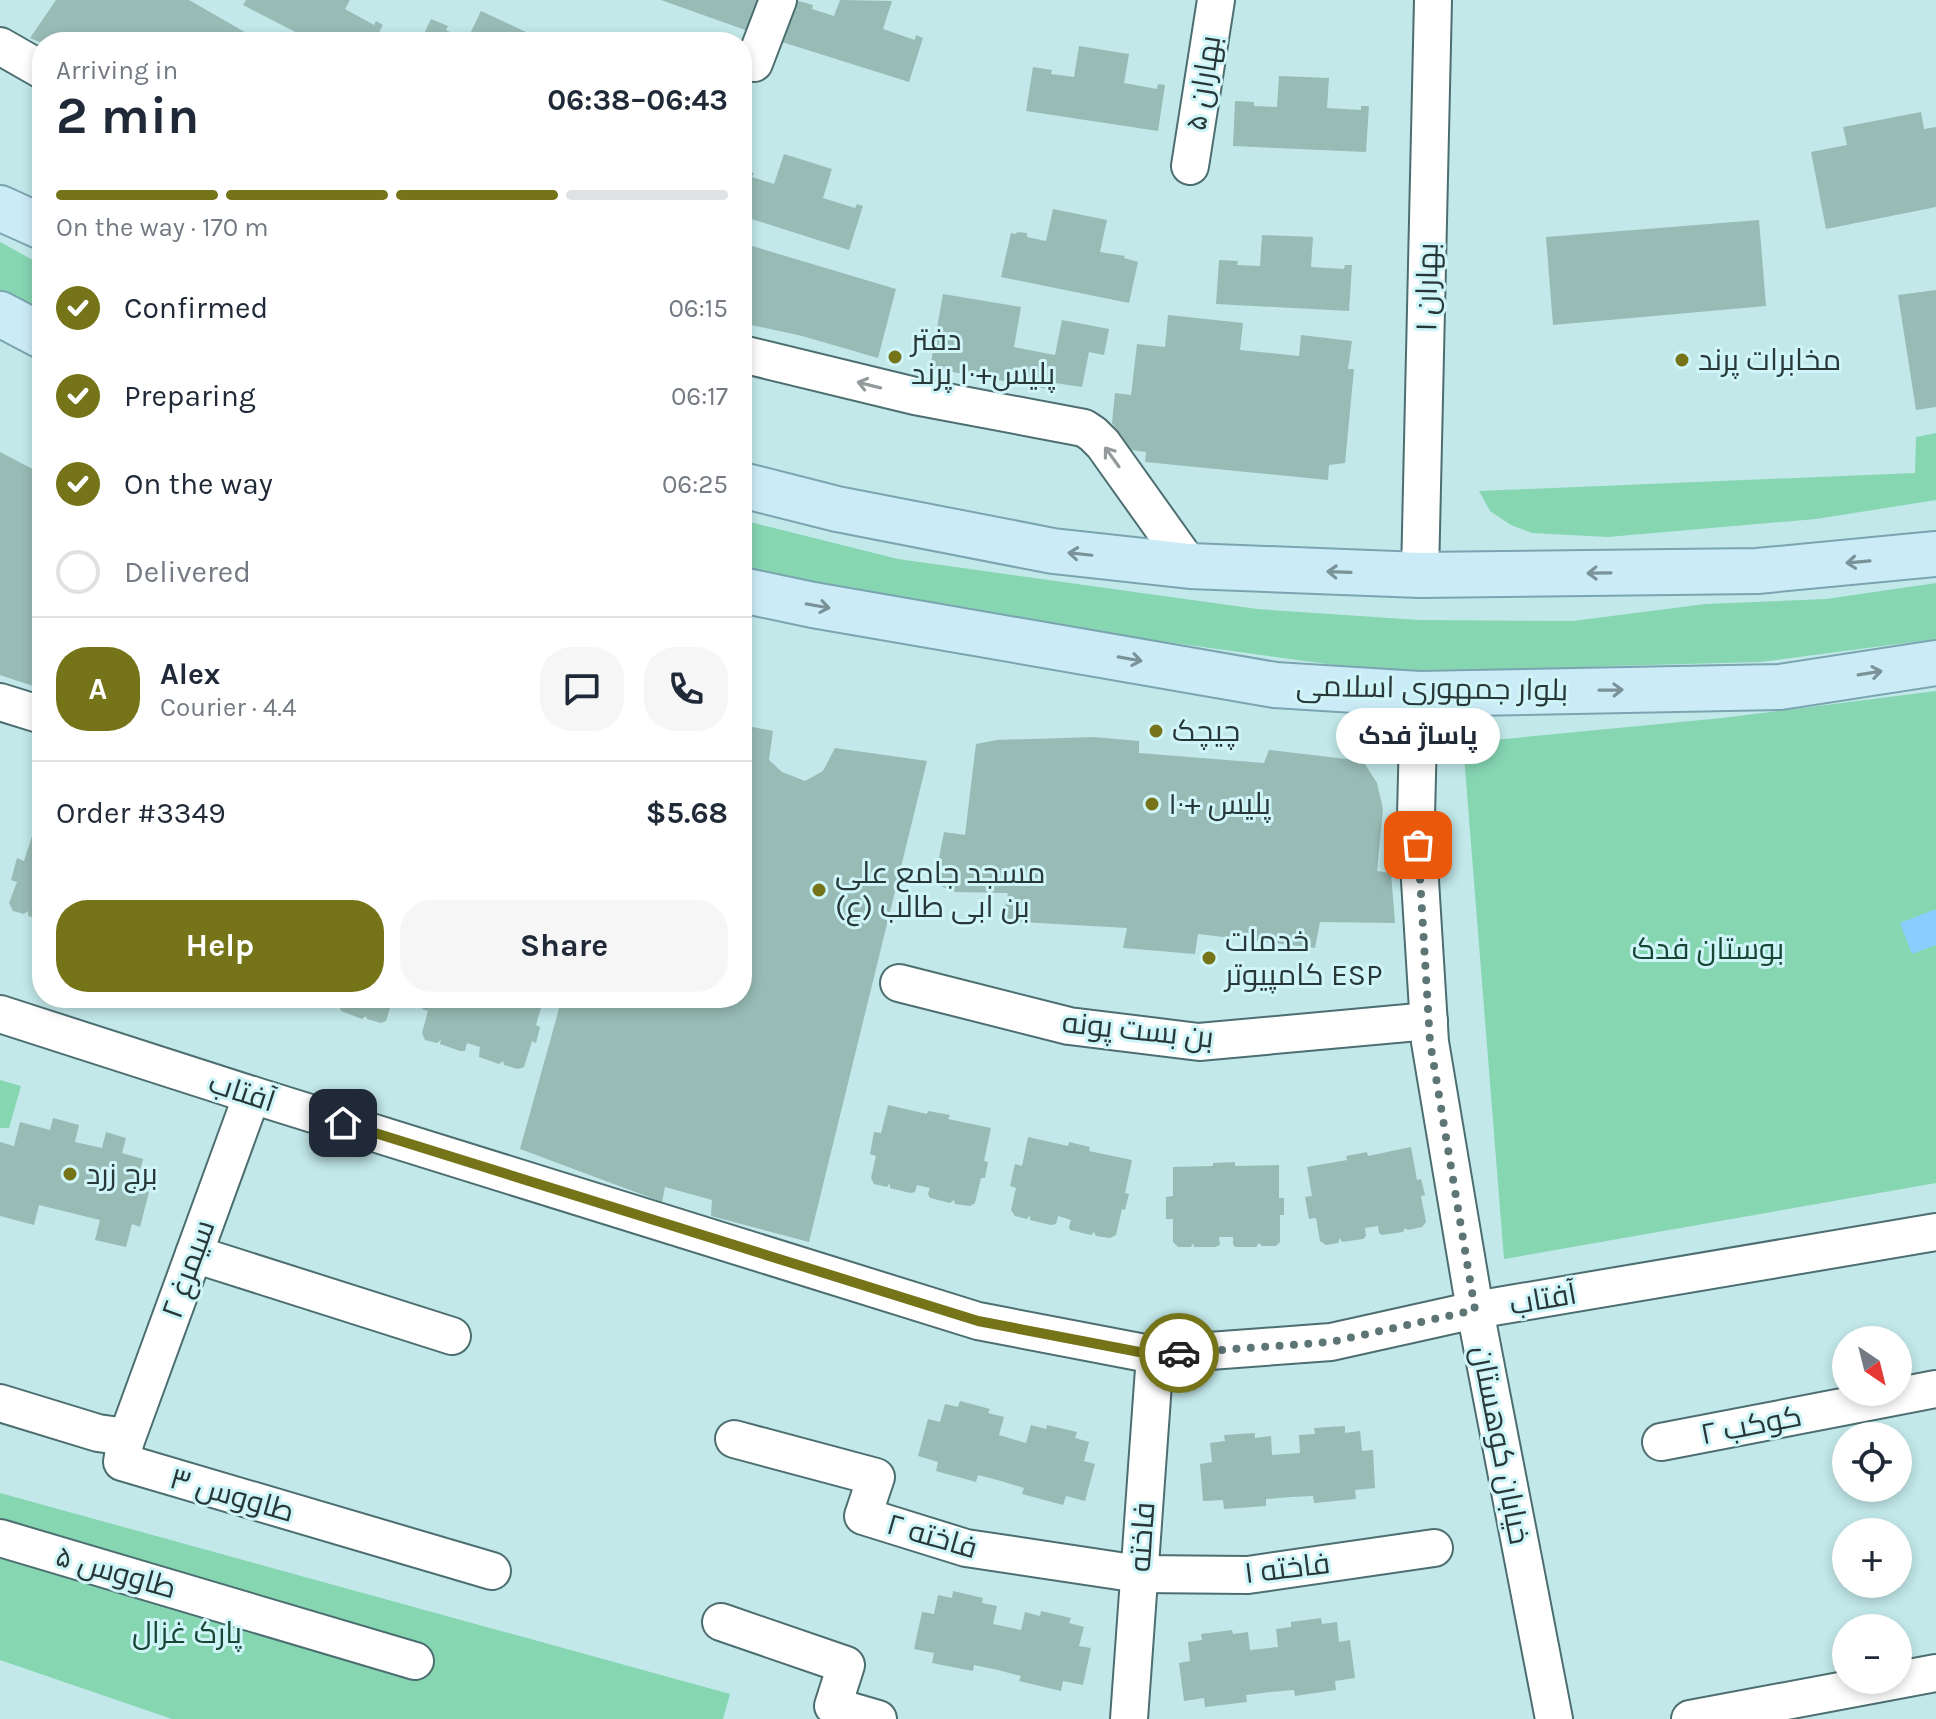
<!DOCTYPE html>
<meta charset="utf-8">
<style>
:root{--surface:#fff;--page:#f6f6f7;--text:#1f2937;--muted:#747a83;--line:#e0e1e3;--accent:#757418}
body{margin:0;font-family:Karla,Cairo,sans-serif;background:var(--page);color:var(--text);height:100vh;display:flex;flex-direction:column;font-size:30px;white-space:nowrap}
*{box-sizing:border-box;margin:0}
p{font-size:26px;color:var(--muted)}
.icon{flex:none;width:44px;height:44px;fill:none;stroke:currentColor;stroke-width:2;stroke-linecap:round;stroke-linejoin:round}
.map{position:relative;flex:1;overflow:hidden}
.details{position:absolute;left:32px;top:32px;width:720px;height:976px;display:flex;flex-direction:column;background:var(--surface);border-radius:32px;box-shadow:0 4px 12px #0003}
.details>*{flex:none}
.needle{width:52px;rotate:145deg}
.fabs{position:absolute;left:1832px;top:1326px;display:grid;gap:16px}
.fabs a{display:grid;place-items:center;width:80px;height:80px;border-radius:50%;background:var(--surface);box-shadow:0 4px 12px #0003;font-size:40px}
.pin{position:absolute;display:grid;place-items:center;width:68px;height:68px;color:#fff;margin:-34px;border-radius:16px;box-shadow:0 4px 12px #0006}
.courier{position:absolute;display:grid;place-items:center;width:80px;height:80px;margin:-40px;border:6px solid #757418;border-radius:50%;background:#fff;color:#222;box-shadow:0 2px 10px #0007}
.bubble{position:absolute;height:56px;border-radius:28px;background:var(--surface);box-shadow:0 4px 12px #0003;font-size:26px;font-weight:700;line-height:56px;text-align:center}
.headline em{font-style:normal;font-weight:700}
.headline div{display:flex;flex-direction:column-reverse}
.headline{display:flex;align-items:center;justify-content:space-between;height:136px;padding:0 24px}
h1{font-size:52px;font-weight:700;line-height:60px}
.bar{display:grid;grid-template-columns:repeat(4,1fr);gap:12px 8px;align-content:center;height:96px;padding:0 24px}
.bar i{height:10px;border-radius:6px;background:var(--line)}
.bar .selected{background:var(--accent)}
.bar p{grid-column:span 4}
.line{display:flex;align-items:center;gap:20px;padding:0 24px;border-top:2px solid var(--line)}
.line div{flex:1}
.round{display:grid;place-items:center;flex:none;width:84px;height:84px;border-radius:32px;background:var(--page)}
ol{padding:0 24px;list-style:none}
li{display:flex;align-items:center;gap:24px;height:88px}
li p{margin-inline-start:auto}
li .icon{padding:8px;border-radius:50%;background:var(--accent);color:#fff;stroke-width:4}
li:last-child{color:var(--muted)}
li i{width:44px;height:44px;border:4px solid var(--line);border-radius:50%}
.button{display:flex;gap:16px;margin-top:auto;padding:16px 24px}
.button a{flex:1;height:92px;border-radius:32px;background:var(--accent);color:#fff;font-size:32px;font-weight:700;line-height:92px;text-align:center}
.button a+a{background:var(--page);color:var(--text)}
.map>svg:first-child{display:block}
.green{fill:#86d6b2}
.water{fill:#88cefe}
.building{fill:#98bbb5}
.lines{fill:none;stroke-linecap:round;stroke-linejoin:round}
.minor-casing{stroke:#4c6e70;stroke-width:40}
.major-casing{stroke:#7ba4b1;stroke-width:48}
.minor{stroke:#fff;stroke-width:36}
.major{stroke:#cbecf7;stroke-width:44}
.oneway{stroke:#949b9c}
.oneway2{stroke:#7a9298}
.done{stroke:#5e7576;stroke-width:8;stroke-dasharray:0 14.4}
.route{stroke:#757418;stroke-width:10}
.poi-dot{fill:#757418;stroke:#cff5f8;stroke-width:3}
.labels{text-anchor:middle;stroke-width:6;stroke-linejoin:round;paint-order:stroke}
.street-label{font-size:30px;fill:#283738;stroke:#cff5f8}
.poi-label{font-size:30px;fill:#283738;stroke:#cff5f8;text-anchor:start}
.park-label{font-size:30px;fill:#174634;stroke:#cff5f8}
</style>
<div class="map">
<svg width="1936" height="1719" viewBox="0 0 1936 1719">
<rect width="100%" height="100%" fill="#c2e8ea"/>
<g class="green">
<path d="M 0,242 L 42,265 L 42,314 L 0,294 Z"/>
<path d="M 1936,433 L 1936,500 L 1816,519 L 1608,537 L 1532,533 L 1511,525 L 1490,511 L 1479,491 L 1915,473 L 1916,437 Z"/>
<path d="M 742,520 L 898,559 L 1257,609 L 1419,620 L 1573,621 L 1705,604 L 1826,599 L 1936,583 L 1936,639 L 1760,662 L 1612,666 L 1421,677 L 1094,632 L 742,574 Z"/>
<path d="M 1936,691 L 1936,1183 L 1504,1259 L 1463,743 L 1722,718 Z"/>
<path d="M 0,1080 L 21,1086 L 9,1128 L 0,1128 Z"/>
<path d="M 0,1493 L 730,1694 L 723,1719 L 172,1719 L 0,1660 Z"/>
</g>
<path class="water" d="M 1936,909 L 1936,945 L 1912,954 L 1900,923 Z"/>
<g class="building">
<path d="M 56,0 L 189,0 L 262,42 L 42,43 L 30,38 Z"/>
<path d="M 246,0 L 350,0 L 345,9 L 374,25 L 376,21 L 383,25 L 374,42 L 315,42 L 243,5 Z"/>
<path d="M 661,0 L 759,0 L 748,31 Z"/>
<path d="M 795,0 L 813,5 L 812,9 L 834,16 L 840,0 L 892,1 L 883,29 L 915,40 L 916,35 L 923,38 L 909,82 L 782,42 Z"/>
<path d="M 481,11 L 526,32 L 522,42 L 420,42 L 431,19 L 448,26 L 446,30 L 467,40 Z"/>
<path d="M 1079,46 L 1129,54 L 1124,83 L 1157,89 L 1158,84 L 1165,85 L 1158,131 L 1026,111 L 1033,67 L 1052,70 L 1051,74 L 1074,77 Z"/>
<path d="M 1279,76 L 1329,78 L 1327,108 L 1361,110 L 1361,106 L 1369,106 L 1366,152 L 1233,146 L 1235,101 L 1254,102 L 1254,106 L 1277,107 Z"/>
<path d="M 1921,112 L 1924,129 L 1936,127 L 1936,207 L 1826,229 L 1811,152 L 1847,145 L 1843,127 Z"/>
<path d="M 784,154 L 832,169 L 823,198 L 855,208 L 857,204 L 863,206 L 849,250 L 742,216 L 742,170 L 754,173 L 752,177 L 774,184 Z"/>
<path d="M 1053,209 L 1107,220 L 1100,252 L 1125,256 L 1124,258 L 1138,262 L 1129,303 L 1001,277 L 1011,233 L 1016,234 L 1017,232 L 1027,233 L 1027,237 L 1046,241 Z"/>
<path d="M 1759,220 L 1766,306 L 1553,325 L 1546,237 Z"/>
<path d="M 1262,235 L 1313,237 L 1311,267 L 1344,269 L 1345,265 L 1352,265 L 1349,311 L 1216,304 L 1219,260 L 1238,261 L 1237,265 L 1260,266 Z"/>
<path d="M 742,243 L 896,289 L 878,358 L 802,336 L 742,323 Z"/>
<path d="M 1936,290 L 1936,407 L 1916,410 L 1898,295 Z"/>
<path d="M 943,294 L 1021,307 L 1014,347 L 1055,355 L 1062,320 L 1109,329 L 1104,355 L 1089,352 L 1082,387 L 1055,383 L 1054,390 L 930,368 Z"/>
<path d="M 1168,315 L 1243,323 L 1240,350 L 1299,356 L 1301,335 L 1352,341 L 1348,369 L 1354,369 L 1345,463 L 1329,465 L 1328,480 L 1145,462 L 1146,452 L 1131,450 L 1112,423 L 1115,393 L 1131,395 L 1137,344 L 1165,347 Z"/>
<path d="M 0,452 L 42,474 L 42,689 L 0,675 Z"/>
<path d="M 742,725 L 773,731 L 769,760 L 782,772 L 805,781 L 823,771 L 835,748 L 927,761 L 809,1242 L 711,1216 L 712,1200 L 665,1187 L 662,1202 L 520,1149 L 562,998 L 742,998 Z"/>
<path d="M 1094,737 L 1139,741 L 1139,753 L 1264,763 L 1269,750 L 1363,761 L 1377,783 L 1383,809 L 1377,871 L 1391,873 L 1395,923 L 1320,922 L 1315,948 L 1198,934 L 1195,954 L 1123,948 L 1127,928 L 1002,921 L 1008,893 L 955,892 L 934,883 L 944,832 L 965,835 L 976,744 L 997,740 Z"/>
<path d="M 33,833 L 42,836 L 42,920 L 28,916 L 28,911 L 24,914 L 13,911 L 9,903 L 17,882 L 11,880 L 17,858 L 24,861 Z"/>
<path d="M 334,998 L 393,998 L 386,1021 L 381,1023 L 367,1019 L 366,1016 L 362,1019 L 341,1011 L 340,1008 L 343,1001 Z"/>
<path d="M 426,998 L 544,998 L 536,1025 L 540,1027 L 536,1043 L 532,1041 L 524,1067 L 518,1069 L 504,1065 L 503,1061 L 499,1064 L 479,1057 L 480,1047 L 467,1043 L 465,1051 L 460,1051 L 440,1044 L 441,1040 L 437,1043 L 425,1040 L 422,1033 L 428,1011 L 422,1009 Z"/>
<path d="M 888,1105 L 927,1114 L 928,1111 L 950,1115 L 948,1119 L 991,1128 L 984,1161 L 988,1162 L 985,1178 L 981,1178 L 975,1203 L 970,1206 L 955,1204 L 954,1200 L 950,1203 L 930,1198 L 928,1194 L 930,1188 L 917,1185 L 915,1192 L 910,1193 L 890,1188 L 890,1183 L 887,1187 L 874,1184 L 871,1178 L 876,1156 L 870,1154 L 874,1132 L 881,1133 Z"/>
<path d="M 53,1118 L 79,1125 L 75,1142 L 102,1148 L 106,1132 L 126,1138 L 122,1153 L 143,1159 L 136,1188 L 149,1192 L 140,1227 L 132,1224 L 126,1247 L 95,1240 L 100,1220 L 39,1205 L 34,1225 L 0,1216 L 0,1142 L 14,1146 L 20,1122 L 50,1130 Z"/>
<path d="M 1028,1137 L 1068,1146 L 1069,1142 L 1090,1147 L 1089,1151 L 1132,1160 L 1125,1193 L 1129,1194 L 1125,1210 L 1122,1209 L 1116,1235 L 1110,1238 L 1096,1236 L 1094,1232 L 1091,1235 L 1070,1230 L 1069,1227 L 1071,1220 L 1058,1216 L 1056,1224 L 1051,1225 L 1030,1220 L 1030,1215 L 1027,1219 L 1015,1216 L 1011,1210 L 1016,1188 L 1010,1186 L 1015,1164 L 1022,1166 Z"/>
<path d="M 1411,1147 L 1417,1180 L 1421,1179 L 1425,1195 L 1421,1196 L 1426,1222 L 1422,1227 L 1408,1230 L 1405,1228 L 1403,1232 L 1382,1235 L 1379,1233 L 1378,1226 L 1365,1228 L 1366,1236 L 1363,1239 L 1342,1242 L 1340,1238 L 1338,1243 L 1326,1245 L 1320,1241 L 1316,1218 L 1309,1219 L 1305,1197 L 1312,1196 L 1307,1167 L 1347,1160 L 1346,1156 L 1367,1152 L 1368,1156 Z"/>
<path d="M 1235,1162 L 1235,1166 L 1279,1165 L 1279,1198 L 1284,1198 L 1284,1215 L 1280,1215 L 1280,1242 L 1276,1246 L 1262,1246 L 1259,1243 L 1256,1247 L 1235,1247 L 1233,1244 L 1233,1237 L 1219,1237 L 1220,1245 L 1215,1247 L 1194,1247 L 1193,1243 L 1191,1247 L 1178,1247 L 1173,1242 L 1173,1219 L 1166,1219 L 1166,1197 L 1173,1196 L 1173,1167 L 1213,1166 L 1213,1163 Z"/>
<path d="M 960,1401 L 990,1409 L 988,1413 L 1004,1417 L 999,1435 L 1026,1443 L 1031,1425 L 1046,1429 L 1047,1425 L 1077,1432 L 1075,1438 L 1089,1442 L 1084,1461 L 1095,1464 L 1085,1501 L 1066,1496 L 1063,1505 L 1022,1494 L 1024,1488 L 1001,1481 L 978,1475 L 976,1482 L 936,1471 L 938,1462 L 918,1456 L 928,1419 L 940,1422 L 945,1404 L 958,1407 Z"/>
<path d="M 1345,1426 L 1345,1433 L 1360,1431 L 1362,1451 L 1373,1450 L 1375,1488 L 1355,1490 L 1356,1499 L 1314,1503 L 1313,1496 L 1290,1497 L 1266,1499 L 1266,1506 L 1224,1509 L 1223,1500 L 1203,1501 L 1200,1464 L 1212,1462 L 1210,1443 L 1225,1441 L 1224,1435 L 1255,1433 L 1255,1438 L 1271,1436 L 1272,1455 L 1300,1453 L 1299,1435 L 1315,1434 L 1314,1428 Z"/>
<path d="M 953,1591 L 983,1598 L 982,1603 L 997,1606 L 993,1624 L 1021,1630 L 1025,1612 L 1040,1616 L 1041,1611 L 1071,1618 L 1069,1623 L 1084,1627 L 1079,1646 L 1091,1648 L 1083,1685 L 1063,1681 L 1061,1691 L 1019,1681 L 1021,1676 L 998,1670 L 974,1665 L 973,1671 L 932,1663 L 934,1653 L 914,1649 L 922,1612 L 934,1614 L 938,1595 L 952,1598 Z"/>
<path d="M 1321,1618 L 1322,1624 L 1337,1622 L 1339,1642 L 1350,1640 L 1355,1678 L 1335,1681 L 1336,1690 L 1295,1696 L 1294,1690 L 1270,1692 L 1246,1695 L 1247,1702 L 1205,1707 L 1204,1698 L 1184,1701 L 1179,1663 L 1190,1661 L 1188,1642 L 1202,1640 L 1201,1634 L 1232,1630 L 1233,1634 L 1248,1632 L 1250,1650 L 1278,1647 L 1276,1629 L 1291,1627 L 1291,1622 Z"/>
</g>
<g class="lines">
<g class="minor-casing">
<g id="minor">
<path d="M 0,46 L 42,70"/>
<path d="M 754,63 L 778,0"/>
<path d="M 1190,166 L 1216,0"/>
<path d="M 742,354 L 915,396 L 1084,428 L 1093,434 L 1103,444 L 1190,566"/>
<path d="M 1420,575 L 1433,0"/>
<path d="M 1419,694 L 1416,816 L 1430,1042 L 1475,1310 L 1554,1719"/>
<path d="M 0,702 L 42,715"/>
<path d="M 899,983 L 1069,1026 L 1199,1042 L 1429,1021"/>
<path d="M 0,1014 L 252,1095 L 978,1321 L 1155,1355 L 1331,1342 L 1475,1310 L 1936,1232"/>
<path d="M 252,1095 L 125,1443 L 122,1462 L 492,1571"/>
<path d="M 194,1254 L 452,1336"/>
<path d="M 0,1403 L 98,1433 L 126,1437 L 125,1443"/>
<path d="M 734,1439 L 876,1477 L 863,1516 L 966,1548 L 1139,1574 L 1248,1575 L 1434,1548"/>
<path d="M 1661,1442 L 1936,1389"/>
<path d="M 0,1538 L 415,1661"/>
<path d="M 721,1622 L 846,1665 L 833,1706 L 878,1719"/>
<path d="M 1129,1719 L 1155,1355"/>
<path d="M 1690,1719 L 1936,1673"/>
</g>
</g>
<g class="major-casing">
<g id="major">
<path d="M 0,208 L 42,227"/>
<path d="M 0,314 L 42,336"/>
<path d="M 742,485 L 837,509 L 1053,551 L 1190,566 L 1420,575 L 1757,571 L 1936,554"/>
<path d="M 742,590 L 813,605 L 1275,685 L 1419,694 L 1780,687 L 1936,663"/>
</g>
</g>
<use href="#minor" class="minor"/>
<use href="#major" class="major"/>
</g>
<defs><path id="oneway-shaft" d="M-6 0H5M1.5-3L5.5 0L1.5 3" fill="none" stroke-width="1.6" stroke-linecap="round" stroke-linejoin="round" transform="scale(2)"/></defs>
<g class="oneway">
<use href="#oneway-shaft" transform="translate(869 385) rotate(-166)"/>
<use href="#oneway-shaft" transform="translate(1112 457) rotate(-126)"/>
</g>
<g class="oneway2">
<use href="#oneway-shaft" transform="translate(1080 554) rotate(-174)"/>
<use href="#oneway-shaft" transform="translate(1858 562) rotate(175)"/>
<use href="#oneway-shaft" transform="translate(1339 572) rotate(-178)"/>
<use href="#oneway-shaft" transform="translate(1599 573) rotate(179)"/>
<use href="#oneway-shaft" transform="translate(818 606) rotate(10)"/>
<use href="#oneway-shaft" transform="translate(1130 659) rotate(10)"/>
<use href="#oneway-shaft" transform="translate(1870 673) rotate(-9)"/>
<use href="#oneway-shaft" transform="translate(1611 690) rotate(-1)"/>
</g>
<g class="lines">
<path class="done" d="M 1179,1353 L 1331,1342 L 1475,1310 L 1430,1042 L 1418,845"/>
<path class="route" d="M 343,1123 L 978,1321 L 1155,1355 L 1179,1353"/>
</g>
<g class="poi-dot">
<circle cx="895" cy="357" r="8"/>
<circle cx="1682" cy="360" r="8"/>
<circle cx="1156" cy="731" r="8"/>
<circle cx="1152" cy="804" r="8"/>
<circle cx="819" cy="890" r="8"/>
<circle cx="1209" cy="958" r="8"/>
<circle cx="70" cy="1174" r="8"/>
</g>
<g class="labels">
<g class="street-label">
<text transform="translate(1203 83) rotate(-81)" y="10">بهاران ۵</text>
<text transform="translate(1427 287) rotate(-89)" y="10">بهاران ۱</text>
<text transform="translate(1432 688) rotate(1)" y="10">بلوار جمهوری اسلامی</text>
<text transform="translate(1138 1030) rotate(6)" y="10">بن بست پونه</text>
<text transform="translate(242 1092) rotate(18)" y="10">آفتاب</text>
<text transform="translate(188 1269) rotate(-70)" y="10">سیمرغ ۲</text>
<text transform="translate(1543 1299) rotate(-10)" y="10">آفتاب</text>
<text transform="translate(1751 1425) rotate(-11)" y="10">کوکب ۲</text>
<text transform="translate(1501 1445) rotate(79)" y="10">خیابان کوهستان</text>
<text transform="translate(232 1495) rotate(16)" y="10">طاووس ۳</text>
<text transform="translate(932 1536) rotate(16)" y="10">فاخته ۲</text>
<text transform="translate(1142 1537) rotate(-86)" y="10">فاخته</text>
<text transform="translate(1287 1568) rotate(-7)" y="10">فاخته ۱</text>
<text transform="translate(116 1572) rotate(16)" y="10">طاووس ۵</text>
</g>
<g class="poi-label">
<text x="911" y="350">دفتر<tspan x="911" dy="34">پلیس+۱۰ پرند</tspan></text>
<text x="1698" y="370">مخابرات پرند</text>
<text x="1172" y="741">چیچک</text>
<text x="1168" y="814">پلیس +۱۰</text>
<text x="835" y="883">مسجد جامع علی<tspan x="835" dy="34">بن ابی طالب (ع)</tspan></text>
<text x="1225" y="951">خدمات<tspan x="1225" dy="34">کامپیوتر ESP</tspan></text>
<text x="86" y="1184">برج زرد</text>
</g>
<g class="park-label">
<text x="1708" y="959">بوستان فدک</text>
<text x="187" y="1643">پارک غزال</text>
</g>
</g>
</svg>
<div class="fabs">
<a><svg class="needle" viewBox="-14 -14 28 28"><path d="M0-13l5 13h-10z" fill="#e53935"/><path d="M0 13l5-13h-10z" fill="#747a83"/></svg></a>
<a><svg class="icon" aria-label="locate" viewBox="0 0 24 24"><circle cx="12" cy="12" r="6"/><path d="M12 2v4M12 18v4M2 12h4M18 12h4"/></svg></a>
<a>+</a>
<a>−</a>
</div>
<div class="pin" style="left:1418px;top:845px;background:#ea580c"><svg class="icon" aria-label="bag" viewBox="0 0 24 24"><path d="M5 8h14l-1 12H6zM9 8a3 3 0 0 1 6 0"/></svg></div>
<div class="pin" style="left:343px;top:1123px;background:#1f2937"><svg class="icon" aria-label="home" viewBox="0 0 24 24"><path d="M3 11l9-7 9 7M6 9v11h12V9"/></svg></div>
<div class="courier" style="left:1179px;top:1353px"><svg class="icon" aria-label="car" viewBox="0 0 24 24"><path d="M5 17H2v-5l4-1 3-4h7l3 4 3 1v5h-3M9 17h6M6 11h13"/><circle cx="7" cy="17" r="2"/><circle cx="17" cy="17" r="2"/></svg></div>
<div class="bubble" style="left:1336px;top:708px;width:164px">پاساژ فدک</div>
<section class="details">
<div class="headline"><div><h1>2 min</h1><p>Arriving in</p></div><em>06:38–06:43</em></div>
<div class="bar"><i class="selected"></i><i class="selected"></i><i class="selected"></i><i></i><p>On the way · 170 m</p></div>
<ol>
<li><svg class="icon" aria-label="check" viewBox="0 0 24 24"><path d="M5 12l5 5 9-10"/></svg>Confirmed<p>06:15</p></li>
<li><svg class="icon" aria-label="check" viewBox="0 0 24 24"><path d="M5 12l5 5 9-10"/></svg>Preparing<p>06:17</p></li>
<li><svg class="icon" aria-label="check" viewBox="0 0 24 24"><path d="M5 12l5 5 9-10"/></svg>On the way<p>06:25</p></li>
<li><i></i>Delivered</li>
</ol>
<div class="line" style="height:144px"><b class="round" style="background:var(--accent);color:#fff">A</b><div><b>Alex</b><p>Courier · 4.4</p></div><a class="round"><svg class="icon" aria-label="chat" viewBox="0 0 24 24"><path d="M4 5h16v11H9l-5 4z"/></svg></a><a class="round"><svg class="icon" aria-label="phone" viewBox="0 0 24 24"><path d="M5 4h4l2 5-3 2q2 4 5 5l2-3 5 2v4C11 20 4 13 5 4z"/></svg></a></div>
<div class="line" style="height:104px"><div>Order #3349</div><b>$5.68</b></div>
<div class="button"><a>Help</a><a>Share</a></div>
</section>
</div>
